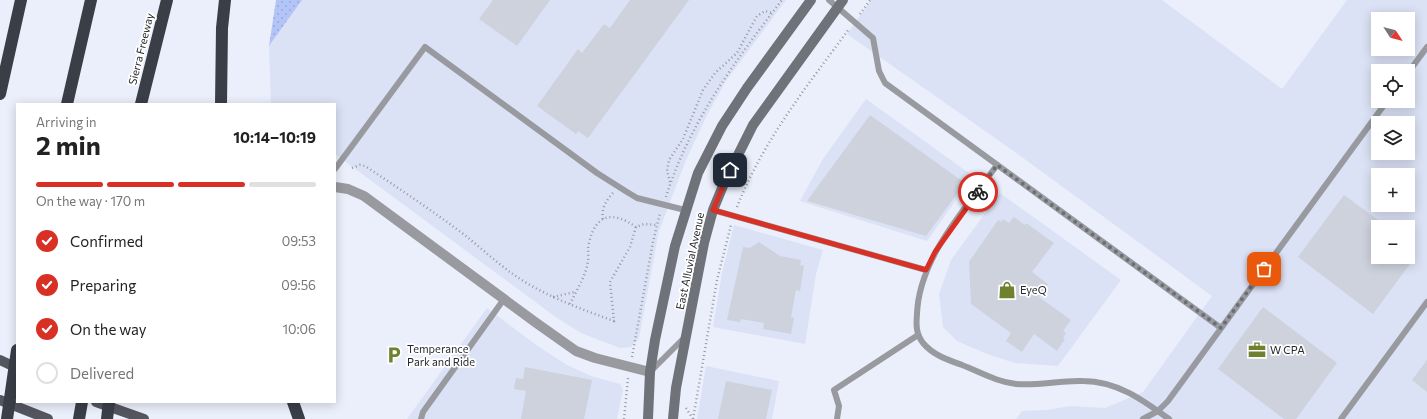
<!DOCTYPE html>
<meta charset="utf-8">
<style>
:root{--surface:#fff;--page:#f6f6f6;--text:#222;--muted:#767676;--line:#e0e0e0;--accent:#d93025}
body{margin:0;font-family:Commissioner,sans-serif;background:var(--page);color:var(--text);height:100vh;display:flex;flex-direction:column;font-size:15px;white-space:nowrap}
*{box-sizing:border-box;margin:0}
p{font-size:13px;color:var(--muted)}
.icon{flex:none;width:22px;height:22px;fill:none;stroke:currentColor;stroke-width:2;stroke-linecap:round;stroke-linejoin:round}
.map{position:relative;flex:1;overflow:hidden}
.drawer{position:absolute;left:16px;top:103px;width:320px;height:300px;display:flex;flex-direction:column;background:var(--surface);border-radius:0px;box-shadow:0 2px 10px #0003}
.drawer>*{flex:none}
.needle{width:26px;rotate:126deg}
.tools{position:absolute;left:1371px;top:12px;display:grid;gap:8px}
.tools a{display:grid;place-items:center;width:44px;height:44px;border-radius:0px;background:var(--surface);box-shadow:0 2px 10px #0003;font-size:20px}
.pin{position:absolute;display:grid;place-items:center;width:34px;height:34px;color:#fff;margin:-17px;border-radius:8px;box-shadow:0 2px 6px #0006}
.courier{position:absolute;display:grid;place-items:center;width:40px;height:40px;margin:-20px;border:3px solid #d93025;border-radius:50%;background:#fff;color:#222;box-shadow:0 1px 5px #0007}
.summary em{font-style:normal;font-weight:700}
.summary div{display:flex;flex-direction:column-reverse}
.summary{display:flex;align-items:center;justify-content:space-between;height:68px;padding:0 20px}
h1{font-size:26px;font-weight:700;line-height:30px}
.bar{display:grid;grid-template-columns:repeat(4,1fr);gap:6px 4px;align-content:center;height:48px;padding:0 20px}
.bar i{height:5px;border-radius:3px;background:var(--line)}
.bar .selected{background:var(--accent)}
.bar p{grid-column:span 4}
ol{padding:0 20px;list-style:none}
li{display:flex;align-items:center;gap:12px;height:44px}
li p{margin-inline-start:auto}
li .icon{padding:4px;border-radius:50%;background:var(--accent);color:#fff;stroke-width:4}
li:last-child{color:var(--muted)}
li i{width:22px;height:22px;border:2px solid var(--line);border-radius:50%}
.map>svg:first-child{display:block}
.built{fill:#dbe2f5;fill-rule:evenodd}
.green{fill:url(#green-dots)}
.building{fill:#cdd2dd}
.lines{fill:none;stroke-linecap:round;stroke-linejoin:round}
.path{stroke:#979aa2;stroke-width:2.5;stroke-dasharray:1 3;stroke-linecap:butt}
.lane{stroke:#989a9f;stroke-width:6}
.street{stroke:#989a9f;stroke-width:10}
.secondary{stroke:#6f7279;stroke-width:10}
.primary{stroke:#53565e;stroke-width:10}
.highway{stroke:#3a3e47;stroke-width:12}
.highway-bridge{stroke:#3a3e47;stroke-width:12}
.done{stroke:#6c6e75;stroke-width:4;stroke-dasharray:0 7.2}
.route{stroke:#d93025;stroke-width:5}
.labels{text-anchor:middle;stroke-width:3.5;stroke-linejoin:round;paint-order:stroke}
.street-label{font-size:11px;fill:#27282d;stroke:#fff}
.poi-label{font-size:11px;fill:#27282d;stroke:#fff;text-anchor:start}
</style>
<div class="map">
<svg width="1427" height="419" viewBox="0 0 1427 419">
<defs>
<pattern id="green-dots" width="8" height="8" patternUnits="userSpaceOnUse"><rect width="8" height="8" fill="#b2c4f8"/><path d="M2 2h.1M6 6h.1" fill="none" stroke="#99a8d5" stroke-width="1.8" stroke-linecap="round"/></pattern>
</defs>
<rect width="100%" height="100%" fill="#ebeffb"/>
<g class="built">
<path d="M 302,0 L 786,0 L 726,81 L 707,115 L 686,160 L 659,231 L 639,338 L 631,347 L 620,348 L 581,333 L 557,318 L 335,154 L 335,104 L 271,104 L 269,46 Z"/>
<path d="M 871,0 L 1162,0 L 1282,89 L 1347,0 L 1427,0 L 1427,419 L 1016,419 L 1022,411 L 1047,410 L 1070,406 L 1105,408 L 1143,392 L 1212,296 L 1015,152 L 847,34 ZM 1378,19 L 1408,19 L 1408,49 L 1378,49 ZM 1378,71 L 1408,71 L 1408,101 L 1378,101 ZM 1378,123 L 1408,123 L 1408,153 L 1378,153 ZM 1378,175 L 1408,175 L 1408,205 L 1378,205 ZM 1378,227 L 1408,227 L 1408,257 L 1378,257 Z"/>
<path d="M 866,99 L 973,176 L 927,241 L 800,201 L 823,159 Z"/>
<path d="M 1000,193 L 1121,280 L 1058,366 L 1015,363 L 987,354 L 957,341 L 943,327 L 939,294 L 951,260 Z"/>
<path d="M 734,225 L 823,250 L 816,274 L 805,344 L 713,327 L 722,273 Z"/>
<path d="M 487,308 L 536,345 L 567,365 L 591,376 L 620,384 L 623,390 L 617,419 L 407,419 Z"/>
<path d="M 706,366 L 779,381 L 772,419 L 697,419 Z"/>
</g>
<path class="green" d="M 276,0 L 302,0 L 269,46 Z"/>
<g class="building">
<path d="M 493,0 L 550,0 L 517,46 L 479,19 Z"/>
<path d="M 630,0 L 689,0 L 588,138 L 578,131 L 576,134 L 537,106 L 578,49 L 582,53 L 604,24 L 610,28 Z"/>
<path d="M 870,115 L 965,183 L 926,236 L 807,201 Z"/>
<path d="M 1344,195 L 1378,220 L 1378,257 L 1415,257 L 1373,314 L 1298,257 Z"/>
<path d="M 1014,217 L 1025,225 L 1026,223 L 1054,243 L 1032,272 L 1048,284 L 1039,297 L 1071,320 L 1063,331 L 1066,333 L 1063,338 L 1065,339 L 1057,351 L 1034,334 L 1022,352 L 1006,341 L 1011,333 L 971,304 L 969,262 L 998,220 L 1001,222 L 1003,219 L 1009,223 Z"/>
<path d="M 759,242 L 780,256 L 801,260 L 800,265 L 804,266 L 800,291 L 796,290 L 791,317 L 794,318 L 791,334 L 763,329 L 764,323 L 741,319 L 740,322 L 727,320 L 743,247 L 750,248 Z"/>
<path d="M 1263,307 L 1337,363 L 1296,419 L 1284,419 L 1218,369 Z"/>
<path d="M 1427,360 L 1427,392 L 1412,380 Z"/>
<path d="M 525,367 L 592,380 L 584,419 L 521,419 L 526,391 L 514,389 L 516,378 L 523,379 Z"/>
<path d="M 726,381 L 772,390 L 766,419 L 718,419 Z"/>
</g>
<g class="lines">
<g class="path">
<path d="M 860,14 L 870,0"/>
<path d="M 352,168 L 360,165 L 365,166 C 397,187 428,208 458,230 C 481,247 500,267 525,282 C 553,299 584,310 614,321 L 610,282 L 630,247 L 636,227 L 644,224 L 657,225"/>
<path d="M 670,182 L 667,171 L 669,160 L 683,139 L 703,90 L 715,73 L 737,53 L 757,16 L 765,11 L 772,13"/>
<path d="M 666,197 C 689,123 735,61 782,0"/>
<path d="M 737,207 C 763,141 807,86 849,29"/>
<path d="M 603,219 C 601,209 606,200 613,193"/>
<path d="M 553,297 L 575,292"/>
<path d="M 570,304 C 576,291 586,276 588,261 C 589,255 587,249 589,243 C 596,213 613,211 636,227"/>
<path d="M 632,357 L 653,242 L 660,213"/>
<path d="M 686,408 L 693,419"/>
<path d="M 624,419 L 628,378"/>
<path d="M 693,419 L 717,280 L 731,225"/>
</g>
<g class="lane">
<path d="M 829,0 L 873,38 L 879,71 L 885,83 L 1221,328"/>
<path d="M 1408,73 L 1427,47"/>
<path d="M 997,165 C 965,209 919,258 917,314 C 916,325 916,334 923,343 C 933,355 948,360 962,365 C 980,372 997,382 1016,384 C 1039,386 1060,380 1083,381 C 1117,381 1143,400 1169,419"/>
<path d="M 335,169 L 425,47 L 597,173 L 627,192 L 637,198 L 685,210"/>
<path d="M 713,210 L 926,270"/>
<path d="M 651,371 L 684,338"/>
<path d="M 421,419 L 423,412 L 504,299"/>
<path d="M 837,419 L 839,406 L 834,390 L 918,335"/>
<path d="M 1143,419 L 1158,411 L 1168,401 L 1387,101"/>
<path d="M 1341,419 L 1427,302"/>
</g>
<path class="street" d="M 335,187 L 348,189 L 364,196 L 535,322 L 576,351 L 595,358 L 650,372"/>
<g class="secondary">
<path d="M 648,419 L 650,372 L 655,340 L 675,246 L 698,173 L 722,126 L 747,88 L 811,0"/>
<path d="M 673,419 L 676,388 L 704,243 L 713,210 L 725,181 L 753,125 L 843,0"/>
</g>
<g class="primary">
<path d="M 0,360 L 17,368"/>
<path d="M 0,400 L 48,419"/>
<path d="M 96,402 L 144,419"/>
</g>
<g class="highway">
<path d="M 0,94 L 21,0"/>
<path d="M 67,104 L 91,0"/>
<path d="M 141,104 L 167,0"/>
<path d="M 221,104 L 222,28 L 225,0"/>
<path d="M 293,402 L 299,419"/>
<path d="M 79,419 L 82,402"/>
</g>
<g class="highway-bridge">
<path d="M 7,419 L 17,350"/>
<path d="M 107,419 L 109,402"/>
</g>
</g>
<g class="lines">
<path class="done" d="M 978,192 L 997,165 L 1221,328 L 1264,269"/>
<path class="route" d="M 730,170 L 713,210 L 926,270 L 935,252 L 978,192"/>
</g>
<defs>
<g id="shop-bare" transform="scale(1.38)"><path d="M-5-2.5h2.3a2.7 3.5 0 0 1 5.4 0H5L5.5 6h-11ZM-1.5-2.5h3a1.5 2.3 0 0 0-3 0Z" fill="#6f802f" stroke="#fff" stroke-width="2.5" paint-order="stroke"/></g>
<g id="office-bare" transform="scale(1.38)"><path d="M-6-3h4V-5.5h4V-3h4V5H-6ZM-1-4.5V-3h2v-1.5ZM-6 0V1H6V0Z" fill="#6f802f" stroke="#fff" stroke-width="2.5" paint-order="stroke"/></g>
<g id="parking-bare" transform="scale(1.38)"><path d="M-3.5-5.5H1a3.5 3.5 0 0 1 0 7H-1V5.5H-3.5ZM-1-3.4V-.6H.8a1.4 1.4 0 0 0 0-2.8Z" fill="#6f802f" stroke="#fff" stroke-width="2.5" paint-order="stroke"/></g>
</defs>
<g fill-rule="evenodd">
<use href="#shop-bare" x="1007" y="290"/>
<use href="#office-bare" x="1257" y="350"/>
<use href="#parking-bare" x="394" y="355"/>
</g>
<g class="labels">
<g class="street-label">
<text transform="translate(141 49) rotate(-76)" y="4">Sierra Freeway</text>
<text transform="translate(690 261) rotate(-78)" y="4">East Alluvial Avenue</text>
</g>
<g class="poi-label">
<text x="1020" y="294">EyeQ</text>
<text x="407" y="353">Temperance<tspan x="407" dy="13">Park and Ride</tspan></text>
<text x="1270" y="354">W CPA</text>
</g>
</g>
</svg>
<div class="tools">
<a><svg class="needle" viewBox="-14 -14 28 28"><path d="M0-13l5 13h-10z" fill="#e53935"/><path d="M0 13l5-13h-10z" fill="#767676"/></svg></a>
<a><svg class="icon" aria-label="locate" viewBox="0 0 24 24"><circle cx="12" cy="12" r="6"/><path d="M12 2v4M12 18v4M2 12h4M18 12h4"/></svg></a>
<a><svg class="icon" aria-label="layers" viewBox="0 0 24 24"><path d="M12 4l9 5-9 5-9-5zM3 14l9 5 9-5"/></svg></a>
<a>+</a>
<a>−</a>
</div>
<div class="pin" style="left:1264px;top:269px;background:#ea580c"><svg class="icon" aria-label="bag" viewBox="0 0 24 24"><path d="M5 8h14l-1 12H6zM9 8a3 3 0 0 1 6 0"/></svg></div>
<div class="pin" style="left:730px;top:170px;background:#1f2937"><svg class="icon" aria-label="home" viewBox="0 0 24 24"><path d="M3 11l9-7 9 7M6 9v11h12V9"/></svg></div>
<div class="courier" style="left:978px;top:192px"><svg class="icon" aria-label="bike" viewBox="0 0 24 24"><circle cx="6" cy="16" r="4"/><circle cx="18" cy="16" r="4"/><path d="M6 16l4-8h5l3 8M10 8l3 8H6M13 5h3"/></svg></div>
<section class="drawer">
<div class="summary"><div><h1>2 min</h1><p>Arriving in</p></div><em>10:14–10:19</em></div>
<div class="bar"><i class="selected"></i><i class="selected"></i><i class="selected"></i><i></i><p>On the way · 170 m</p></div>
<ol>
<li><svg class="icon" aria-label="check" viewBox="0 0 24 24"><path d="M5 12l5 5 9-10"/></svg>Confirmed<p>09:53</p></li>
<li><svg class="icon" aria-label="check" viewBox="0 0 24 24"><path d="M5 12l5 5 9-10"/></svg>Preparing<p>09:56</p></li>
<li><svg class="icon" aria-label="check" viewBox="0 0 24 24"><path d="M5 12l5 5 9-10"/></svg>On the way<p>10:06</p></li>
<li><i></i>Delivered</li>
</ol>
</section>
</div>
